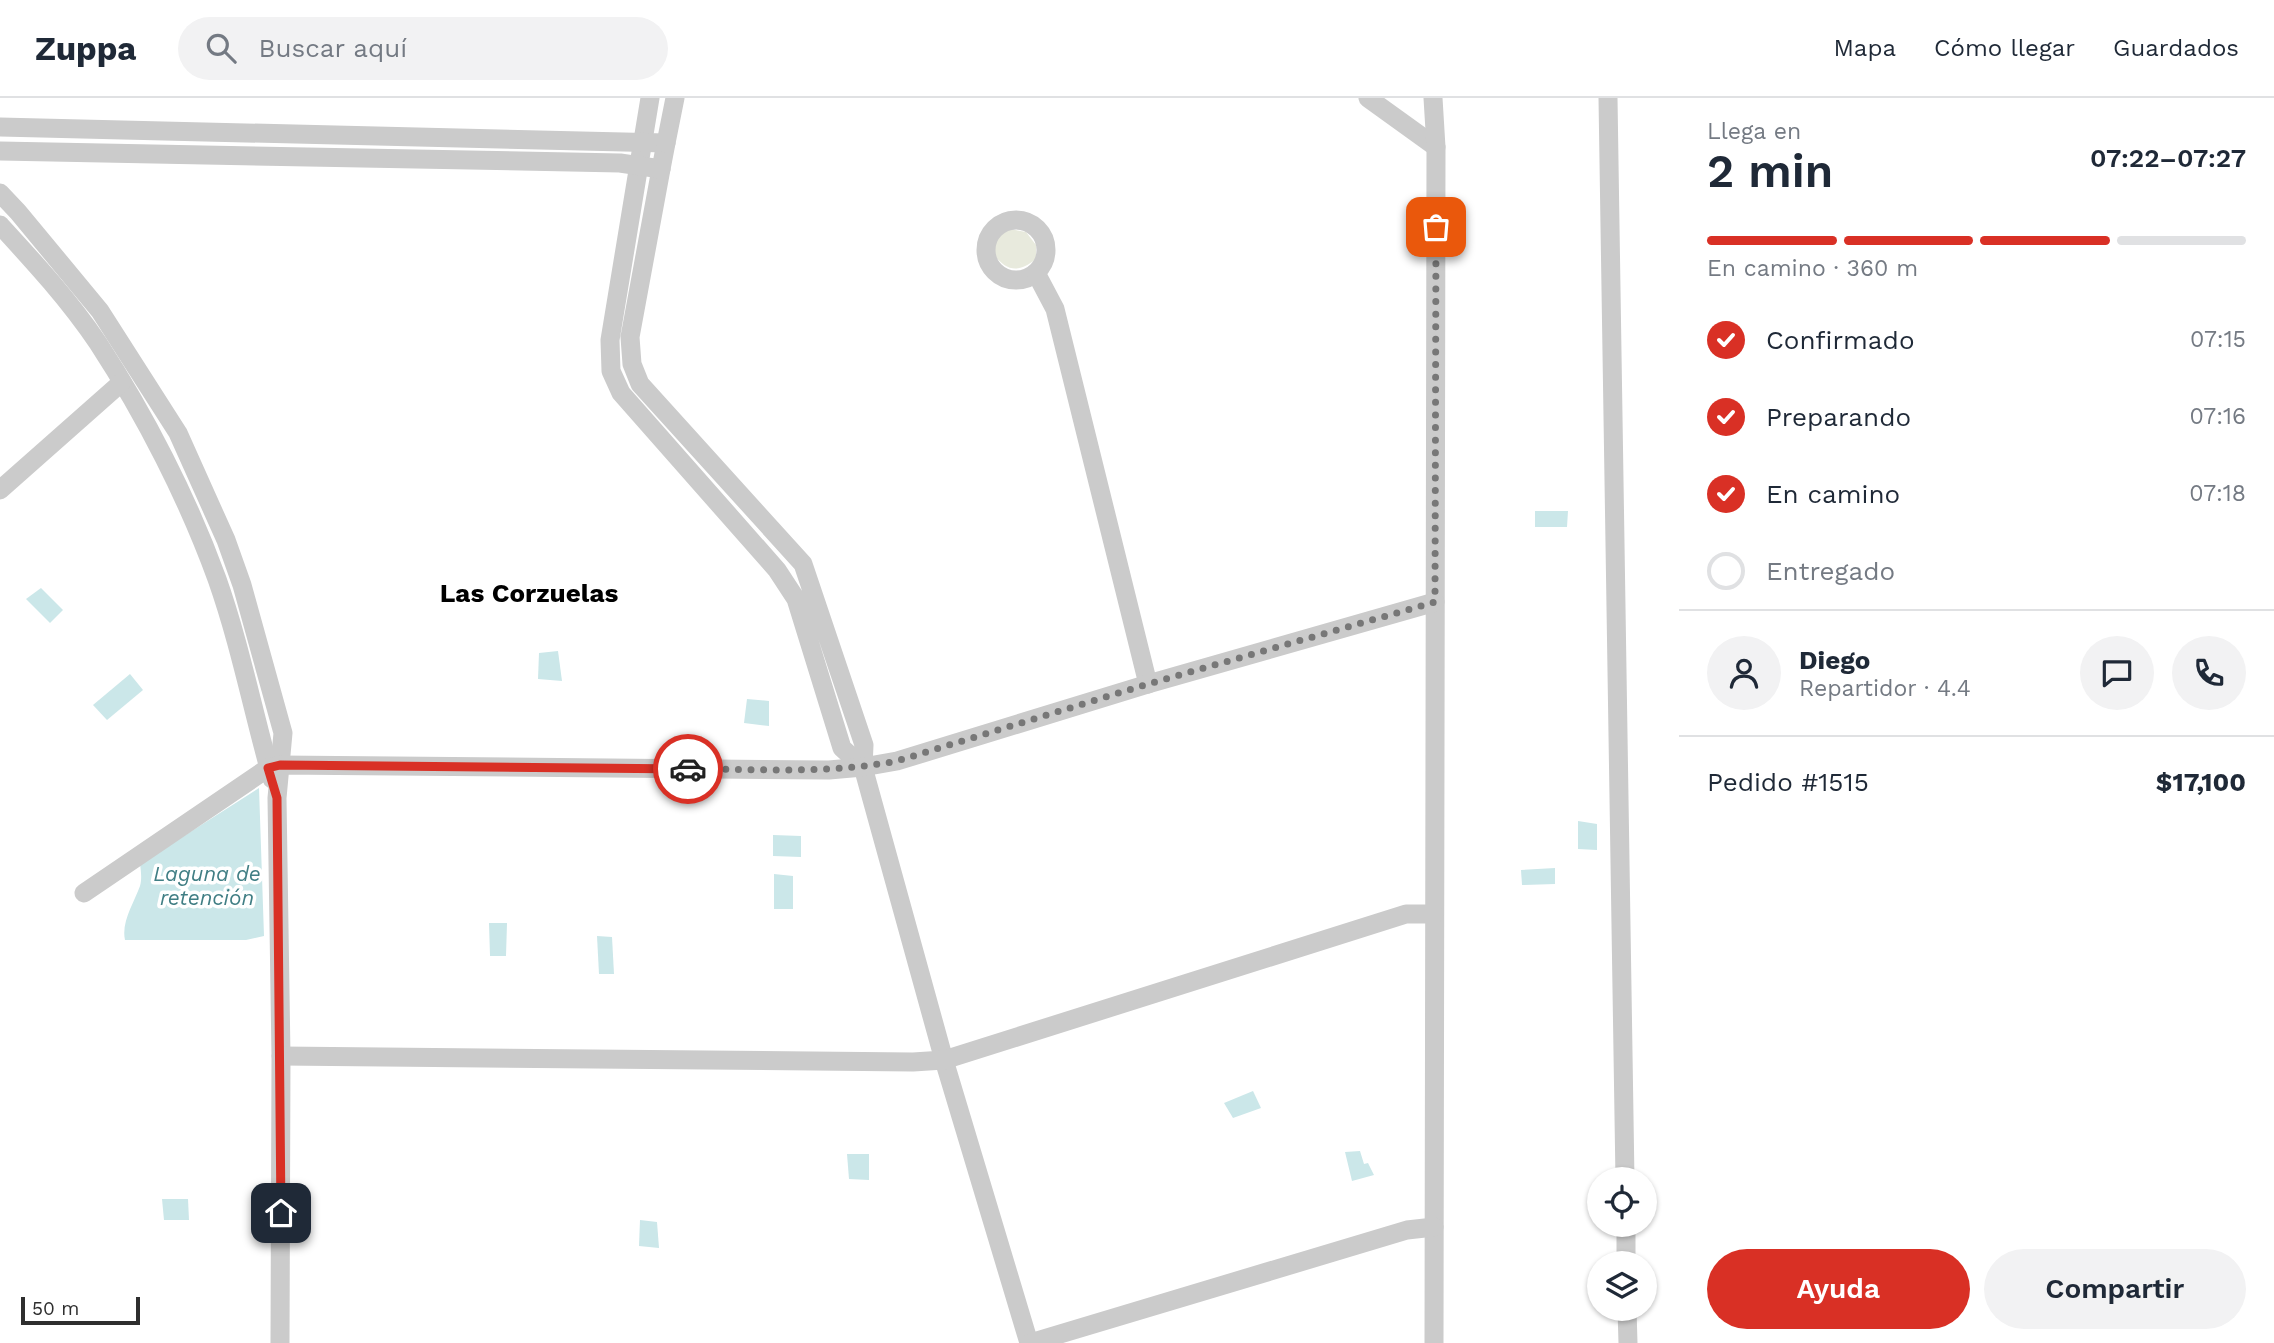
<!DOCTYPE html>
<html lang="es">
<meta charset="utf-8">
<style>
:root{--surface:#fff;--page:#f2f2f3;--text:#1f2937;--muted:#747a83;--line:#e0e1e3;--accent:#d93025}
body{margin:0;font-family:"Work Sans",sans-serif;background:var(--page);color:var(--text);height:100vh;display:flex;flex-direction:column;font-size:26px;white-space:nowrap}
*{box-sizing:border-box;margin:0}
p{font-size:23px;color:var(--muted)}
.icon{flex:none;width:38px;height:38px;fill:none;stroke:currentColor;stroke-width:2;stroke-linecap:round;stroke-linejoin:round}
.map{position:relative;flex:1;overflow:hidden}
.drawer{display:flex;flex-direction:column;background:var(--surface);width:595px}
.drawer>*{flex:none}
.controls{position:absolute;left:1587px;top:1069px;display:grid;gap:14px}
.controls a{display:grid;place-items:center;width:70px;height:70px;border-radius:50%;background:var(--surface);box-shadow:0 2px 5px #0004;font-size:35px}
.scale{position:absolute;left:21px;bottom:18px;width:119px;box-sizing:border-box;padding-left:7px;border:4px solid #2e2e2e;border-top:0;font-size:19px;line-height:24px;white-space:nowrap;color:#2e2e2e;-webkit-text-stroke:5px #fff;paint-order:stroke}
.pin{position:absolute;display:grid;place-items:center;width:60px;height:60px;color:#fff;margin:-30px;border-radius:14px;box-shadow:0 4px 10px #0006}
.courier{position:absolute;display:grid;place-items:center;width:70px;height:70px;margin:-35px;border:5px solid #d93025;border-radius:50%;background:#fff;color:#222;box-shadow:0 2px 9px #0007}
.summary em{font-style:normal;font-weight:600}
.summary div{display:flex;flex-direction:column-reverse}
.summary{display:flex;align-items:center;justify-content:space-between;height:119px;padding:0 28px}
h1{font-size:46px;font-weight:600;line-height:52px}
.bar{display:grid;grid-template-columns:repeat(4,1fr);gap:10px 7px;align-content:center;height:84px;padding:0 28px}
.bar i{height:9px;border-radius:5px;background:var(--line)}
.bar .selected{background:var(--accent)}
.bar p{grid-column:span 4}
.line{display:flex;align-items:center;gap:18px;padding:0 28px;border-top:2px solid var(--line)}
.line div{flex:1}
.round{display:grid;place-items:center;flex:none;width:74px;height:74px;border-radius:37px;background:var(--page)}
ol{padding:0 28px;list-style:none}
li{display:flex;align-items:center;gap:21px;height:77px}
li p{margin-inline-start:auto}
li .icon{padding:7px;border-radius:50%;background:var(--accent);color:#fff;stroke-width:4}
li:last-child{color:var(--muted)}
li i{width:38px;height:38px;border:4px solid var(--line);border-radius:50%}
.action{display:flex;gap:14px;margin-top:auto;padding:14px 28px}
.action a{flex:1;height:80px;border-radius:42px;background:var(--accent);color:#fff;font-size:28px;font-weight:600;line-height:80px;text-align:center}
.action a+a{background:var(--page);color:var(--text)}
header{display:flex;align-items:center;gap:42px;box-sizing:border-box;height:98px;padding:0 35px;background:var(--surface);border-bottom:2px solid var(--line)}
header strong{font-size:33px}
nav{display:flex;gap:38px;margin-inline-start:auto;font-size:24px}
.search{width:490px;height:63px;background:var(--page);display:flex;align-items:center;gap:18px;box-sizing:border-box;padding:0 24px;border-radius:38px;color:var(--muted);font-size:26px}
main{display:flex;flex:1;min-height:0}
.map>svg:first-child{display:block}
.green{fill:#e8eadd}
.water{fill:#cbe7e9}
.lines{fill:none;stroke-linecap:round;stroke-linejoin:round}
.minor{stroke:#cbcbcb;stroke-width:19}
.done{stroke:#777;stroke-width:7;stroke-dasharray:0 12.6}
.route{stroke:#d93025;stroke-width:9}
.labels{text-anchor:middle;stroke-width:7;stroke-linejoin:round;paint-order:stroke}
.water-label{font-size:21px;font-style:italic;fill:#407e84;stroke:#fff}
.district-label{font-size:26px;font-weight:bold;fill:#000;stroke:#fff}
</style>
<header>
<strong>Zuppa</strong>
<div class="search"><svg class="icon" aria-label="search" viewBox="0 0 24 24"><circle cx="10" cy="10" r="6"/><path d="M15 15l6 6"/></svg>Buscar aquí</div>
<nav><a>Mapa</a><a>Cómo llegar</a><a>Guardados</a></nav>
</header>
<main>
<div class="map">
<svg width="1679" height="1245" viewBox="0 0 1679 1245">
<rect width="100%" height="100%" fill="#fff"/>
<path class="green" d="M 1009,131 L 1026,134 L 1036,147 L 1036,161 C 1017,176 1007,173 992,155 L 994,141 Z"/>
<g class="water">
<path d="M 1535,413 L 1568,413 L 1567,429 L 1535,429 Z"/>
<path d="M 41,490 L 63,512 L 50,525 L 26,501 Z"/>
<path d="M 558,553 L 562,583 L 538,581 L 539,555 Z"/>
<path d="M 130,576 L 143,592 L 107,622 L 93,607 Z"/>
<path d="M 747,601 L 769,603 L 769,628 L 744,625 Z"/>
<path d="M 259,690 L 264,838 L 246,842 L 125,842 C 121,824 134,805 140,788 C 142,781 141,773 140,766 Z"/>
<path d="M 1578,723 L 1597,726 L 1597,752 L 1578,751 Z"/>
<path d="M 773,737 L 801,738 L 801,759 L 773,758 Z"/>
<path d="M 1555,770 L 1555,786 L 1522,787 L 1521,772 Z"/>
<path d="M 774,776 L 793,778 L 793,811 L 774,811 Z"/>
<path d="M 489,825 L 507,825 L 506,858 L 490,858 Z"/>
<path d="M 597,838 L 612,839 L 614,876 L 599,876 Z"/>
<path d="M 1253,993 L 1261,1010 L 1233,1020 L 1224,1005 Z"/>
<path d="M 1360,1053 L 1364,1066 L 1368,1065 L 1374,1077 L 1352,1083 L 1345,1054 Z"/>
<path d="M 847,1056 L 869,1056 L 869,1082 L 849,1081 Z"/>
<path d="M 162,1101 L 188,1101 L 189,1122 L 164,1122 Z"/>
<path d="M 640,1122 L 657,1124 L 659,1150 L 639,1148 Z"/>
</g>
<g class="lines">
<g class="minor">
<path d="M 650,0 L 610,242 L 611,273 L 621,295 L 777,472 L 796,501 L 842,650 L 863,669 L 864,647 L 803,466 L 640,286 L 632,266 L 630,239 L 661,71"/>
<path d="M 1368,0 L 1436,49"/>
<path d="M 1433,0 L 1436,49 L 1434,1245"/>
<path d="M 1608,0 L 1625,1082"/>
<path d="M 0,29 L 666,45 L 661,71 L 620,65 L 0,53"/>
<path d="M 666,45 L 675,0"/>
<path d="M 0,95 L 18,114 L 100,213 L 178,335 L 226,442 L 242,487 L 283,635 L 277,700 L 281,958 L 280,1245"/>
<circle cx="1016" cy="152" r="30"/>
<path d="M 0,127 C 34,164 69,202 98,245 C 145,317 188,401 217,481 C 240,546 253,614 272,681"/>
<path d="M 1036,175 L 1055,211 L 1148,586"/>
<path d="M 0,392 L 122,284"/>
<path d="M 863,669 L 944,962 L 1029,1245"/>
<path d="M 84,795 L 268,670 L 280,667 L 829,672 L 863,669 L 897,663 L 1148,586 L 1435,504"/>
<path d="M 281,958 L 913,964 L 944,962 L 1406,816 L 1434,816"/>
<path d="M 1626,1127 L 1626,1166"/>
<path d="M 1627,1211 L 1628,1245"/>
<path d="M 1030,1245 L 1407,1132 L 1434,1129"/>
</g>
</g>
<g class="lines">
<path class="done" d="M 688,671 C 758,671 828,676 897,663 L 1148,586 L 1435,504 L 1436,129"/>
<path class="route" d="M 281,1115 L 277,700 L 268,670 L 280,667 L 688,671"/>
</g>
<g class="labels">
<g class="water-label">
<text x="207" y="783">Laguna de<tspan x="207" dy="24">retención</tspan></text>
</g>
<g class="district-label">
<text x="529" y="504">Las Corzuelas</text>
</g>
</g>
</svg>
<div class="controls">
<a><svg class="icon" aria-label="locate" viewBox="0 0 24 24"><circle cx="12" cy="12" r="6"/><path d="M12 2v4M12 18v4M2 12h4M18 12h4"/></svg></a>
<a><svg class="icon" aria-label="layers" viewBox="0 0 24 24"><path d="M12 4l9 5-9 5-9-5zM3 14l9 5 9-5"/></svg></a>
</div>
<div class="scale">50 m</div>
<div class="pin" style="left:1436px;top:129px;background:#ea580c"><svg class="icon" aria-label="bag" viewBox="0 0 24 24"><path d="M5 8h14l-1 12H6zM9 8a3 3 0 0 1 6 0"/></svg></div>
<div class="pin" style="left:281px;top:1115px;background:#1f2937"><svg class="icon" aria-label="home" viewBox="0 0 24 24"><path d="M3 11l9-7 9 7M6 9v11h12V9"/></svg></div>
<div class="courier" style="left:688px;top:671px"><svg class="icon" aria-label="car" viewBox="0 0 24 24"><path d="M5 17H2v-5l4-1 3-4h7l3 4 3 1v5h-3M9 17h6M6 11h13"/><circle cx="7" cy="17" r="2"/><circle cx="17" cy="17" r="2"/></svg></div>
</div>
<section class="drawer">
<div class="summary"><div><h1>2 min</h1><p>Llega en</p></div><em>07:22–07:27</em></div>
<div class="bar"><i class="selected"></i><i class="selected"></i><i class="selected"></i><i></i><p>En camino · 360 m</p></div>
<ol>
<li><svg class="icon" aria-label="check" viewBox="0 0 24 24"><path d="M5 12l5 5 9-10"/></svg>Confirmado<p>07:15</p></li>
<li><svg class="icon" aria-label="check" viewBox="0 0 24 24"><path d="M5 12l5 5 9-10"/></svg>Preparando<p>07:16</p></li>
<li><svg class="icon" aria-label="check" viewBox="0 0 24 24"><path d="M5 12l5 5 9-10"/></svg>En camino<p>07:18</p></li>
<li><i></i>Entregado</li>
</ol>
<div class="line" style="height:126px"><a class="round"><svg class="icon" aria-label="person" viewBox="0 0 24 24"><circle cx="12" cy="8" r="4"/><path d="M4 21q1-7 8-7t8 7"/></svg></a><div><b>Diego</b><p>Repartidor · 4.4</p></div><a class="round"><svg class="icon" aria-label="chat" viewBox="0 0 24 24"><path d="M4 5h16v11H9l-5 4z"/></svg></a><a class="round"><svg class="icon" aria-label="phone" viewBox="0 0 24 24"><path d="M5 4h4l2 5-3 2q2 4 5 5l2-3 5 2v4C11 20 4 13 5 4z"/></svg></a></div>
<div class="line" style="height:91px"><div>Pedido #1515</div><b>$17,100</b></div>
<div class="action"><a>Ayuda</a><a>Compartir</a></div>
</section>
</main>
